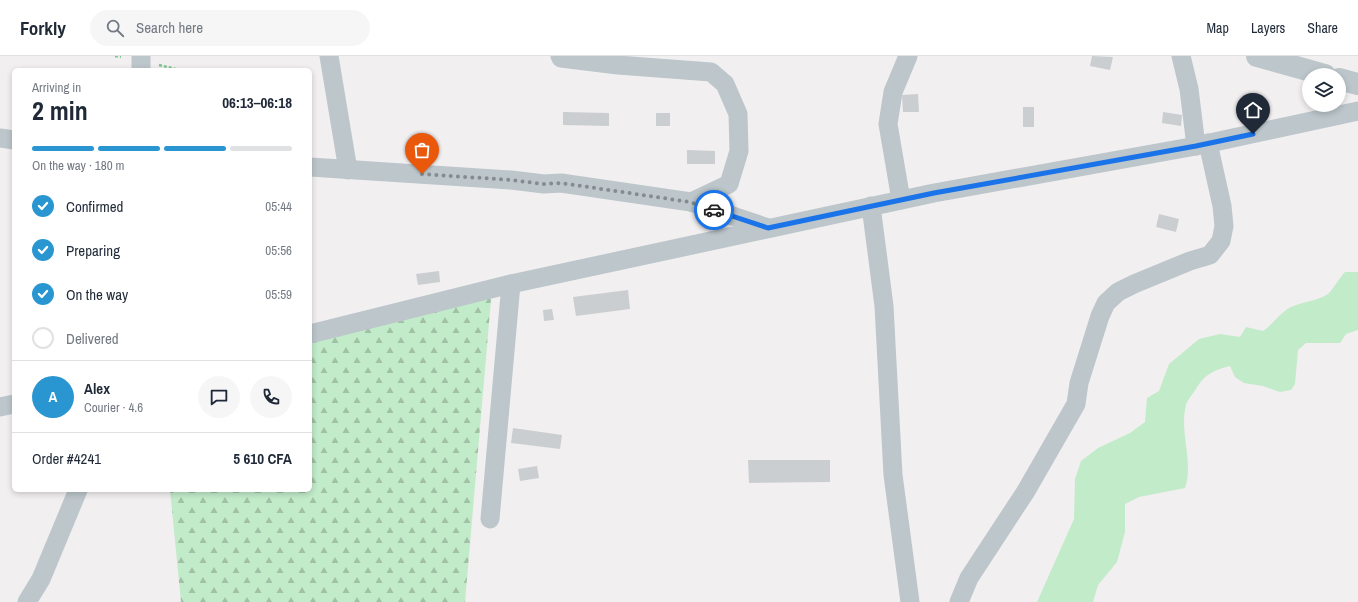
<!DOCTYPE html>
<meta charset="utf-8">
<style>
:root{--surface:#fff;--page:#f6f6f7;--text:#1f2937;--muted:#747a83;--line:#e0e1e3;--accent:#2a96d1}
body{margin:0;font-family:"Archivo Narrow",sans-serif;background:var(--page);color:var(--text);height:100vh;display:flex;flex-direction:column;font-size:15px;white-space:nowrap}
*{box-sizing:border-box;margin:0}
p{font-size:13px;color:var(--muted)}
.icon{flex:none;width:22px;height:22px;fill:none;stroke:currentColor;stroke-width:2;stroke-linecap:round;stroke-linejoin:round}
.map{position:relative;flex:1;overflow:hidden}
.details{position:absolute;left:12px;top:12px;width:300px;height:424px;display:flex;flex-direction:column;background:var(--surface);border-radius:6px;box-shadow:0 2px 6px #0003}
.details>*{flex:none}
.tools{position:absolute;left:1302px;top:12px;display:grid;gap:8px}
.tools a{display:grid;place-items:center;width:44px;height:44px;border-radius:50%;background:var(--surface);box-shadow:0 2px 6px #0003;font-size:20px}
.pin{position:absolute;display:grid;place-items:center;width:34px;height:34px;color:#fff;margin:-41px -17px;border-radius:50% 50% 50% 0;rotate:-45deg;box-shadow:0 0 4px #0007}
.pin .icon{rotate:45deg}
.courier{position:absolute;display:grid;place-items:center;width:40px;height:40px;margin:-20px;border:3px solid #1a73e8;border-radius:50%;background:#fff;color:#222;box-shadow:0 1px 5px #0007}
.overview em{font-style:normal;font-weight:700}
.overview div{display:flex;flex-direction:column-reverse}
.overview{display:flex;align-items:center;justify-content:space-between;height:68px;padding:0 20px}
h1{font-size:26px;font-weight:700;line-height:30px}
.bar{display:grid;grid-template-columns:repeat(4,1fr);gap:6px 4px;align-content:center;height:48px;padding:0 20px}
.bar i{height:5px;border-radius:3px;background:var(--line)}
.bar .current{background:var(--accent)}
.bar p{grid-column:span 4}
.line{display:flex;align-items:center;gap:10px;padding:0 20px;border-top:1px solid var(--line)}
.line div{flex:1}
.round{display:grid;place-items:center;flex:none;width:42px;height:42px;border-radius:21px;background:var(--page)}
ol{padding:0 20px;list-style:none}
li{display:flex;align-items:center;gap:12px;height:44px}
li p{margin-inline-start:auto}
li .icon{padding:4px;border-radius:50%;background:var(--accent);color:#fff;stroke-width:4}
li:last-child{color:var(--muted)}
li i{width:22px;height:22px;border:2px solid var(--line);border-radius:50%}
header{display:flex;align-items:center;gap:24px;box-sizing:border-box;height:56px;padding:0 20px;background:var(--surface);border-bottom:1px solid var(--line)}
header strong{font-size:19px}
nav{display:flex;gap:22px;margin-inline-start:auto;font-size:14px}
.search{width:280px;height:36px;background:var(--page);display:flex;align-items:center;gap:10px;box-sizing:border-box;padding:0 14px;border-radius:22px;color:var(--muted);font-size:15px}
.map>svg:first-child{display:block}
.grass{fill:#c2ebc9}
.forest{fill:url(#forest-firs)}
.building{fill:#caced0}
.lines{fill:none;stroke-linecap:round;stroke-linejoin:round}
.path{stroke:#7dc693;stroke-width:2.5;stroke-dasharray:3 2;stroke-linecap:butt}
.minor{stroke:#bcc6cb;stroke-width:19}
.tertiary{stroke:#bcc6cb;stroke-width:22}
.done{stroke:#848c8f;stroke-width:4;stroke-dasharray:0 7.2}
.route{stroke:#1a73e8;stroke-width:5}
</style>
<header>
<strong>Forkly</strong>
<div class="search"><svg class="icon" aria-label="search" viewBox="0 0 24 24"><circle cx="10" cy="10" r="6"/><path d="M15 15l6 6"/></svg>Search here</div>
<nav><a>Map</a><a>Layers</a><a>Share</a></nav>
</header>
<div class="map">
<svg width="1358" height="546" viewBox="0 0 1358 546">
<defs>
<pattern id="forest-firs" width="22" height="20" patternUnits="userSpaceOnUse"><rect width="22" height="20" fill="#c2ebc9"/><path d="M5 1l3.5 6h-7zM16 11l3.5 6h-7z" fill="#a0c1a6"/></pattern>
</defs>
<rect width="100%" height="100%" fill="#f2eff0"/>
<path class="grass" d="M 1345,216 L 1358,216 L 1358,274 L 1346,278 L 1340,287 L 1306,287 L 1298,294 L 1295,328 L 1291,334 L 1280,336 L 1263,330 L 1244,327 L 1235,321 L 1230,310 C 1211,315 1204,319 1194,336 C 1191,340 1187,345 1186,349 C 1179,376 1194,406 1185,432 L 1139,441 L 1125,448 L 1125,476 L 1117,506 L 1098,529 L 1093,546 L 1037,546 L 1074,463 L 1075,423 L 1081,405 L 1098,392 L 1130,377 L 1145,366 L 1147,342 L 1159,335 L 1169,308 L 1199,283 L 1220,278 L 1240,281 L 1246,271 L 1263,275 C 1272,269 1278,260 1286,254 C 1297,246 1316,246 1328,238 C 1332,235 1340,221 1345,216 Z"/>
<path class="forest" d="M 492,232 L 465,546 L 181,546 L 170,434 L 310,434 L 310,275 Z"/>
<g class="building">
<path d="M 1092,0 L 1113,1 L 1110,14 L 1090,10 Z"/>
<path d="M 918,38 L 919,56 L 903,56 L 902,39 Z"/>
<rect x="1023" y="51" width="11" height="20"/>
<path d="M 563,56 L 609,57 L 609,70 L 563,69 Z"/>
<path d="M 1163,56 L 1182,59 L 1181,70 L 1162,67 Z"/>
<rect x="656" y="57" width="14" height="13"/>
<path d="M 687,94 L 715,95 L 715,108 L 687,108 Z"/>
<path d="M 1159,158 L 1179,163 L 1176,176 L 1156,171 Z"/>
<path d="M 439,215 L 440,226 L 418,229 L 416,218 Z"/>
<path d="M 628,234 L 630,253 L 576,260 L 573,241 Z"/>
<path d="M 552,253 L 554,264 L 544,265 L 543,254 Z"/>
<path d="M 513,372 L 562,379 L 560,393 L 511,387 Z"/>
<path d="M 748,404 L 830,404 L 830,426 L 749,427 Z"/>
<path d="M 537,410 L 539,422 L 520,425 L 518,413 Z"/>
</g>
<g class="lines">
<g class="path">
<path d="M 115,0 L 121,1"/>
<path d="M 159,9 L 180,14"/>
</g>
<g class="minor">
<path d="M 329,0 L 348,114"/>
<path d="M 560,0 L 561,2 L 618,9 L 711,16 L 725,28 L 738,58 L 739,95 L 729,128 L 691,146"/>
<path d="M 1181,0 L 1189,33 L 1196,90"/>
<path d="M 141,14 L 141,0"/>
<path d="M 0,82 L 14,84"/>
<path d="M 310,111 L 511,124 L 544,128 L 561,127 L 691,146 L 768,172"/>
<path d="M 901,144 L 888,68 L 893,36 L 908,0"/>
<path d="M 871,150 L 884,250 L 893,419 L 910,546"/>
<path d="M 310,278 L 511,228 L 934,137 L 1196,90 L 1358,55"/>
<path d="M 0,351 L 14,348"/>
<path d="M 490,463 L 511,228"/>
<path d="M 27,546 L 41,523 L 78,434"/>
<path d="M 959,546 L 969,522 L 1026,435 L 1076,348 L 1079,327 L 1100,260 L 1106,247 L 1118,236 L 1134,228 L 1190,205 L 1210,199 L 1221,185 L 1224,170 L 1222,150 L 1208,87"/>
</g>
<g class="tertiary">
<path d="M 1257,0 L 1325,19"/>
<path d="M 1339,23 L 1358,28"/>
</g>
</g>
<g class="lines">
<path class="done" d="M 422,118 L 511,124 L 544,128 L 561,127 L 690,146 L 714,154"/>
<path class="route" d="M 714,154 L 768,172 L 934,137 L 1196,90 L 1253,78"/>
</g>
</svg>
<div class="tools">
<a><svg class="icon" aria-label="layers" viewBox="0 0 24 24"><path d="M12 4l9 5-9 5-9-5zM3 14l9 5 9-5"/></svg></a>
</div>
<div class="pin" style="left:422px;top:118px;background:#ea580c"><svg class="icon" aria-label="bag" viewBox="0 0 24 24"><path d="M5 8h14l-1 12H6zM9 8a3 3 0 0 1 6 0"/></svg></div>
<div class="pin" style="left:1253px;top:78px;background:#1f2937"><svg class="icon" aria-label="home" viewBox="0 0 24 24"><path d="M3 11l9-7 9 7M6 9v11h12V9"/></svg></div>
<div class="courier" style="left:714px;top:154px"><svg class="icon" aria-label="car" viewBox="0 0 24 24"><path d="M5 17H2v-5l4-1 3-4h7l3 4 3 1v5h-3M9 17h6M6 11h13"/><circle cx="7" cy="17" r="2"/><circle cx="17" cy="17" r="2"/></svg></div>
<section class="details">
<div class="overview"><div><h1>2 min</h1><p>Arriving in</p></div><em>06:13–06:18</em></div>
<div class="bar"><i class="current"></i><i class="current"></i><i class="current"></i><i></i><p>On the way · 180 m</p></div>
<ol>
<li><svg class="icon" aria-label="check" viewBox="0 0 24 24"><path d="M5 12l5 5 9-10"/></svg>Confirmed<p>05:44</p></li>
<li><svg class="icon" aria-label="check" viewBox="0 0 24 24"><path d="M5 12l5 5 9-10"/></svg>Preparing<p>05:56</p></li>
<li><svg class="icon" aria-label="check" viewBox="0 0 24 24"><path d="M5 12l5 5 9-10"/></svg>On the way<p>05:59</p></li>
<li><i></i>Delivered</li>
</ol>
<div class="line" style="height:72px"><b class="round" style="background:var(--accent);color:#fff">A</b><div><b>Alex</b><p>Courier · 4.6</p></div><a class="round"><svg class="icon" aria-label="chat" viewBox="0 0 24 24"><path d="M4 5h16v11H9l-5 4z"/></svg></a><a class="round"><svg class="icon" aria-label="phone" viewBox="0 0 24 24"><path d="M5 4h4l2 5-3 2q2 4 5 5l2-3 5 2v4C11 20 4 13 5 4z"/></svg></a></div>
<div class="line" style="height:52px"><div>Order #4241</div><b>5 610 CFA</b></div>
</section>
</div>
